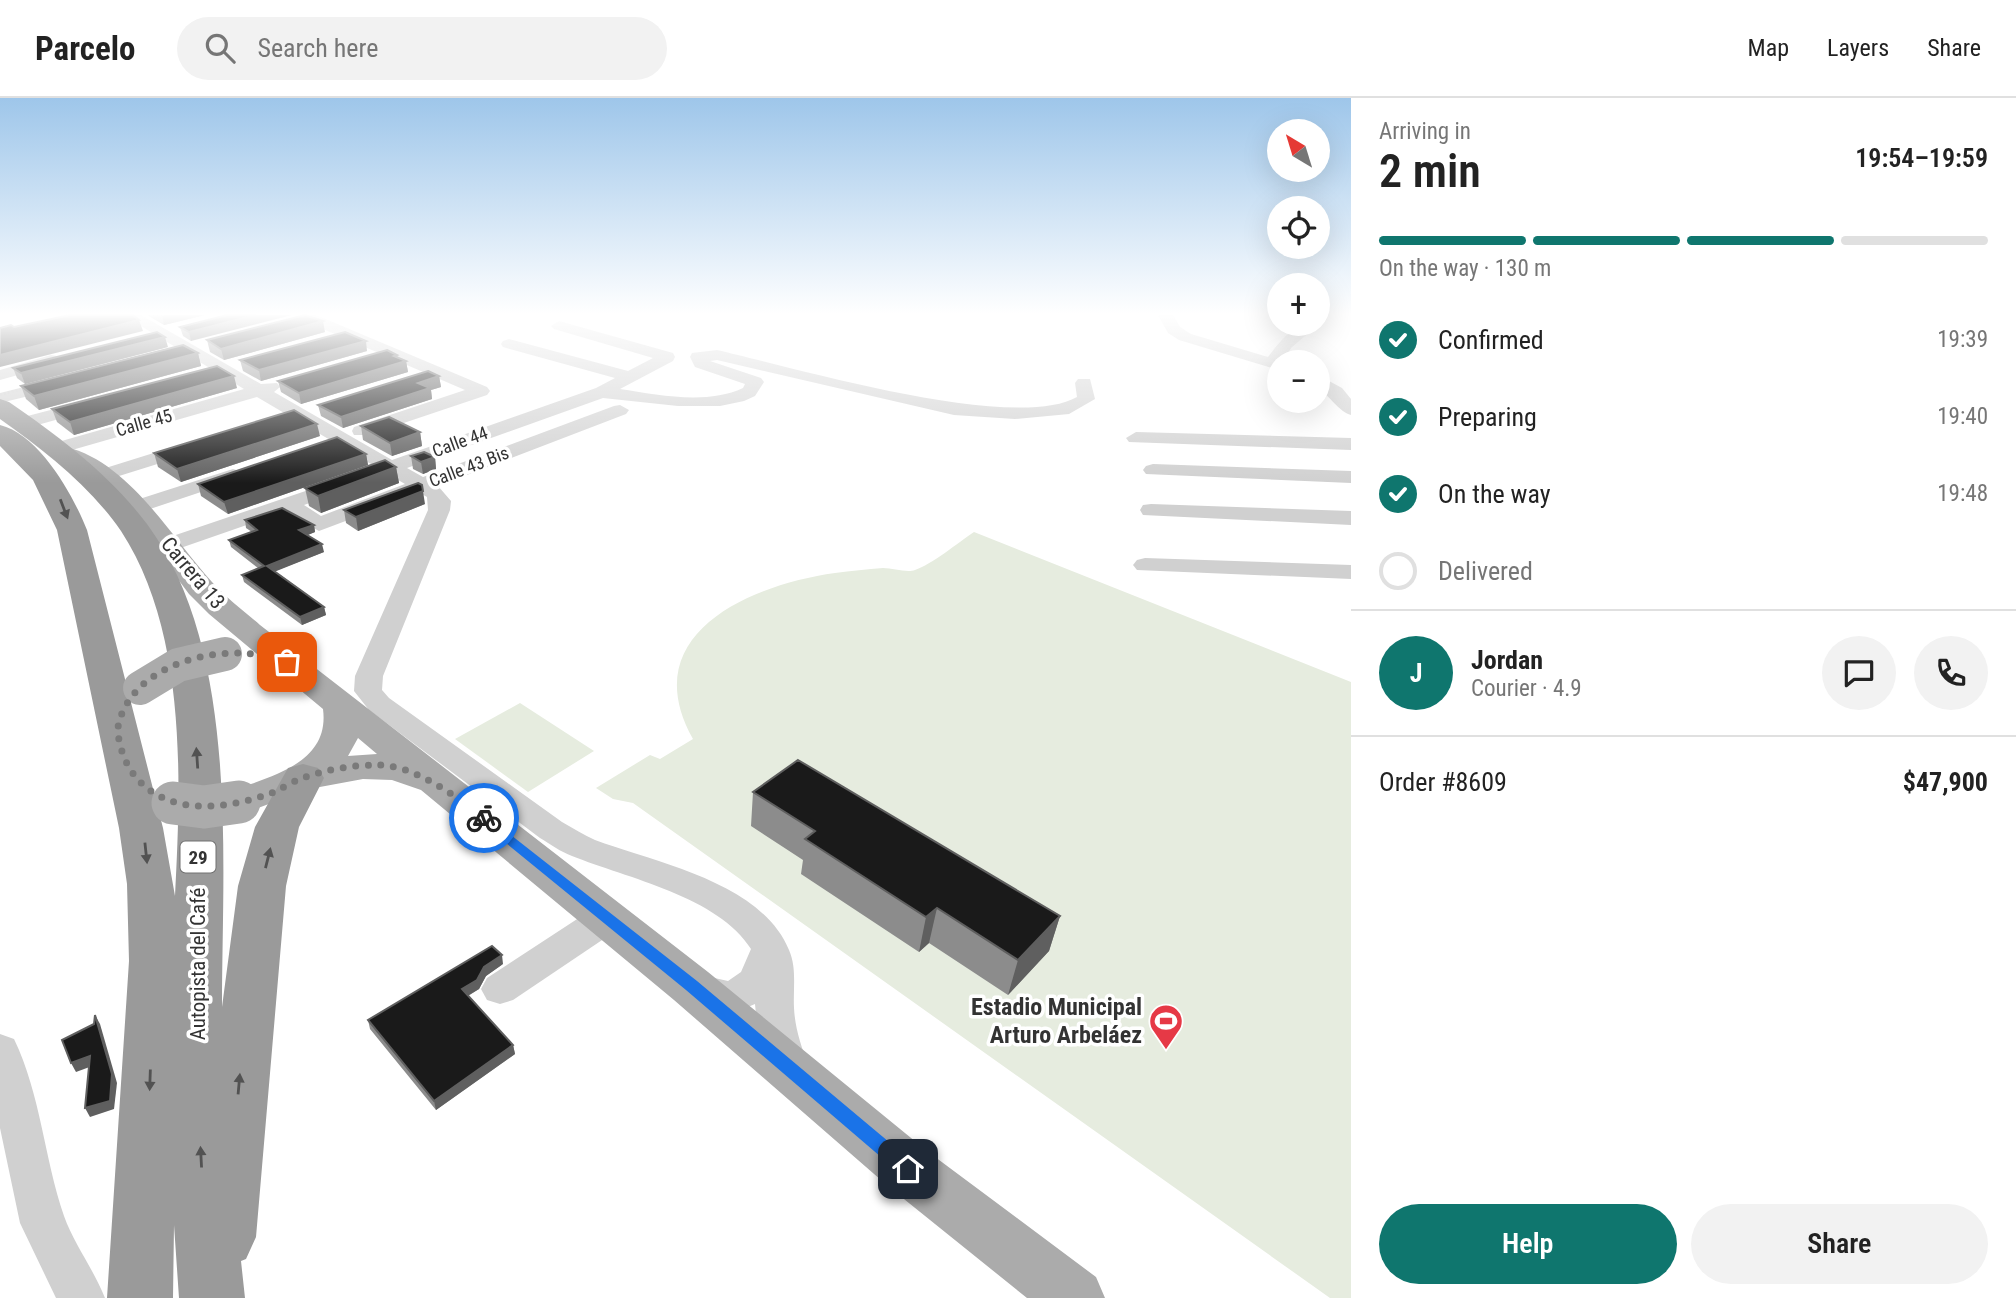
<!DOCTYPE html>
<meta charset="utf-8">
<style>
:root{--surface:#fff;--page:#f2f2f2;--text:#222;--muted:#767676;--line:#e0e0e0;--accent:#0f766e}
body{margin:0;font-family:"Roboto Condensed",sans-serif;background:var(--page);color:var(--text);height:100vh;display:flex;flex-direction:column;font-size:26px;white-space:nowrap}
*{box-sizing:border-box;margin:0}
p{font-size:23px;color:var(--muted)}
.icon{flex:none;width:38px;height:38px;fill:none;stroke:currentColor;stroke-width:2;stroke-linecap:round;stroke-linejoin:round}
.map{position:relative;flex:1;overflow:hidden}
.drawer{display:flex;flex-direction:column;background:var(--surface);width:665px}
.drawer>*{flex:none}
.needle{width:46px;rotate:322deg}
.buttons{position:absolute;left:1267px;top:21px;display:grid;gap:14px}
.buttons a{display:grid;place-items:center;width:63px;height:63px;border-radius:50%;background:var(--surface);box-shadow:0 7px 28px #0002;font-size:35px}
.pin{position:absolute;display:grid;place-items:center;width:60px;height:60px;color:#fff;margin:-30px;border-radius:14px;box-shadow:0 4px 10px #0006}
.courier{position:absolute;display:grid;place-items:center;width:70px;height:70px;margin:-35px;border:5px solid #1a73e8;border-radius:50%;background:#fff;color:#222;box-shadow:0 2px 9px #0007}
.summary em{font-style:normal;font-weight:600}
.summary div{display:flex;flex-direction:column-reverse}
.summary{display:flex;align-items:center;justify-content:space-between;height:119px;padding:0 28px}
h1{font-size:46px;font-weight:600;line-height:52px}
.bar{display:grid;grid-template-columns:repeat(4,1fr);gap:10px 7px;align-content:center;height:84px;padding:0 28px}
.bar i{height:9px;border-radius:5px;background:var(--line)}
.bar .selected{background:var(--accent)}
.bar p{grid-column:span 4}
.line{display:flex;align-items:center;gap:18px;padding:0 28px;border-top:2px solid var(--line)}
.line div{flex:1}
.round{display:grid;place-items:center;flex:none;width:74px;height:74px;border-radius:37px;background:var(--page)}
ol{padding:0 28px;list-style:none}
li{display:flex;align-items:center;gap:21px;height:77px}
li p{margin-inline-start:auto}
li .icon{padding:7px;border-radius:50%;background:var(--accent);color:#fff;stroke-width:4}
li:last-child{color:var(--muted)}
li i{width:38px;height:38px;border:4px solid var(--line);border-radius:50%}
.button{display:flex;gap:14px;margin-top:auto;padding:14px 28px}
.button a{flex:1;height:80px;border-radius:42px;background:var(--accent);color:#fff;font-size:28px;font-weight:600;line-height:80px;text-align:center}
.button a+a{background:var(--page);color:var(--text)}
header{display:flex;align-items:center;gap:42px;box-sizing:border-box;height:98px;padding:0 35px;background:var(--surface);border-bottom:2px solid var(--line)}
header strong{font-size:33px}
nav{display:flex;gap:38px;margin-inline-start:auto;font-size:24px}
.search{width:490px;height:63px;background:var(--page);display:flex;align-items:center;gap:18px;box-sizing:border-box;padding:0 24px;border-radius:38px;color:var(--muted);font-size:26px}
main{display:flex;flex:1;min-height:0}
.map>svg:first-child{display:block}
.green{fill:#e6ecdf}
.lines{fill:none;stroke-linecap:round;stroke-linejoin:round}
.minor{fill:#d0d0d0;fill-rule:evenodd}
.major{fill:#ababab;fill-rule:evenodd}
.highway{fill:#9a9a9a;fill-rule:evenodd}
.path-bridge{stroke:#cdcdcd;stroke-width:2.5;stroke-dasharray:2 2;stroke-linecap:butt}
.major-bridge-far1{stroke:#ababab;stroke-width:34}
.major-bridge{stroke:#ababab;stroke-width:43}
.wall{fill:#8c8c8c}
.shaded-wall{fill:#5f5f5f}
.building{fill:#1a1a1a;stroke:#5f5f5f;stroke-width:2}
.oneway{fill:#525252}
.route{fill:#1a73e8}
.done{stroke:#7a7a7a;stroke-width:7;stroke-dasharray:0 12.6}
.labels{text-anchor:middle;stroke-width:7;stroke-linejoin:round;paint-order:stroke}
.far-street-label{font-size:18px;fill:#333;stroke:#fff}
.shield{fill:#fff;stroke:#707070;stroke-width:2}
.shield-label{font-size:19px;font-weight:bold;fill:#333}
.street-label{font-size:21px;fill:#333;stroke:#fff}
.near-poi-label{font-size:24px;font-weight:bold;fill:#333;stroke:#fff;text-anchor:end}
</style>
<header>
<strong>Parcelo</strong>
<div class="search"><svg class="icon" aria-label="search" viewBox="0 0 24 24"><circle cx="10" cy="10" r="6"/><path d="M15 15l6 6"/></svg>Search here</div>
<nav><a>Map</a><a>Layers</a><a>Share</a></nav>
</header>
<main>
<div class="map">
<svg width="1351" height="1200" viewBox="0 0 1351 1200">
<rect width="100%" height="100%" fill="#fff"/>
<g class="green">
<path d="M 974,434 L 1351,584 L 1351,1200 L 1330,1200 L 633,705 L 613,701 L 596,690 L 650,657 L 660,661 L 693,641 C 634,536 750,487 835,475 C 851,473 867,471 883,470 C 893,470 907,475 915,472 C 931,467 959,444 974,434 Z"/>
<path d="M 520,605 L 594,653 L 528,694 L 455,641 Z"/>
</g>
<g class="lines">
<g class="minor">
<path d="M 123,217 L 141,217 L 261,286 L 277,285 L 280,289 L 274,294 L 392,362 L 596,290 L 615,280 L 503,249 L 501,246 L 503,243 L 509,241 L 628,273 L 653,260 L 554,231 L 551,228 L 559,223 L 673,255 L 675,259 L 673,263 L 620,291 C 658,297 707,307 743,290 L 745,286 L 695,269 L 690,259 L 692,255 L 717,252 C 792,269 1014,335 1077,299 L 1075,285 L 1078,281 L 1090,281 L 1095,301 L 1069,316 L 1015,321 L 954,317 L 717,262 L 710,263 L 761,280 L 764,284 L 755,298 L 744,303 L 720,308 L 678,308 L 603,300 L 407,370 L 423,379 L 614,308 L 620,307 L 629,312 L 626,316 L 438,388 L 451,403 L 450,412 L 383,578 L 382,592 L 389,600 L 562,724 C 573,730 584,737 595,742 C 657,765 761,784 789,852 C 797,870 793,890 794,910 C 795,930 801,948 808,966 L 802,978 L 788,983 L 774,978 L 758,937 L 755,906 C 730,918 712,911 688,903 L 682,892 L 688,881 L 701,877 L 728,883 L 741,874 L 751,851 C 719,799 627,780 572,758 C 561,754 550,746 540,740 L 369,612 L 354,593 L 355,578 L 428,412 L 427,399 L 420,395 L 319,433 L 284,414 L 169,454 L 161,452 L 158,447 L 161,442 L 335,383 L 349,383 L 352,387 L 349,391 L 304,407 L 321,418 L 405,386 L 257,299 L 65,354 L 51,354 L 48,350 L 51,346 L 244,291 Z"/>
<path d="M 303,217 L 316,217 L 487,289 L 490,293 L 487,297 L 368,337 L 354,337 L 352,333 L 354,329 L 465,292 L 309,225 L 286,231 L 278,226 L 281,223 Z"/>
<path d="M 1158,217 L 1173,217 L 1180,229 L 1191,236 L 1268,259 C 1278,246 1288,232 1304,227 L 1312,232 L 1292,249 L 1282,263 L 1285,264 L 1279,264 L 1279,272 L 1179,242 L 1168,235 Z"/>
<path d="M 51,257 L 57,258 L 59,262 L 57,266 L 0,282 L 0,272 Z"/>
<path d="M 1318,277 L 1342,290 L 1351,301 L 1351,317 C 1339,314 1329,297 1318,290 Z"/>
<path d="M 60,280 L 69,285 L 66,289 L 0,305 L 0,295 Z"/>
<path d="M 89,302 L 98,307 L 95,311 L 23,331 L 14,325 L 16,321 Z"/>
<path d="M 1136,334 L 1351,340 L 1351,352 L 1129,344 L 1126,340 Z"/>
<path d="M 192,343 L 199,345 L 202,349 L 199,353 L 103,383 L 96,381 L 93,377 L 96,373 Z"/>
<path d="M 1153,366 L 1351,373 L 1351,385 L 1146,376 L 1143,372 L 1146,368 Z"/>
<path d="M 233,371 L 240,373 L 243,377 L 240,381 L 138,415 L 130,414 L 127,409 L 130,404 Z"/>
<path d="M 1151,406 L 1351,413 L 1351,427 L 1143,417 L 1140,412 L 1143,407 Z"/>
<path d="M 1145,460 L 1351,467 L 1351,481 L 1137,472 L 1133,467 L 1137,462 Z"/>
<path d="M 607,807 L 620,810 L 625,820 L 620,830 L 513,902 L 500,906 L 487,902 L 481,891 L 487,880 L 594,810 Z"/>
<path d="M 0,936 L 14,941 C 41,997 44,1060 64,1118 C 74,1146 94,1172 105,1200 L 56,1200 L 20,1125 L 0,1030 Z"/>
</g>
<path class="major" d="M 66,349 C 129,364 171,439 212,484 C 226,500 244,513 260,527 L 708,874 L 927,1053 L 1096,1179 L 1105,1200 L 1027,1200 L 889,1089 L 674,902 L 421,692 L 392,682 L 363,681 L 309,691 L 239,717 L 225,713 L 219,704 C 227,692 238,691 251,686 C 288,673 329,657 323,611 L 209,516 L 189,496 L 142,433 L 114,402 L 54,356 L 57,351 ZM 358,640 L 377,656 L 348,658 Z"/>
<path class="highway" d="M 0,301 L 9,304 C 60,339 109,376 147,426 C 240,552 222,760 222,909 L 238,788 L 255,729 L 288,670 L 303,666 L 318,670 L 324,680 L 299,729 L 286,788 L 256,1139 L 246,1161 L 241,1163 L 245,1200 L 179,1200 L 174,1127 L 173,1200 L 107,1200 L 129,863 L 127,786 L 119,730 L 57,432 L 33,382 L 0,348 L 0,327 C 40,337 73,397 87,432 L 163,730 L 175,798 C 181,682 187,534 121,433 C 90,388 44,352 0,321 Z"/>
<path class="path-bridge" d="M 0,297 L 26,290"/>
<path class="major-bridge-far1" d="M 140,590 L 178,567 L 225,556"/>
<path class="major-bridge" d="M 173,705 L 204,709 L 239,704"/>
</g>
<g class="wall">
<path d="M 147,217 L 205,217 L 164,227 Z"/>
<path d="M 227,217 L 191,243 L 183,238 L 180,229 Z"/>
<path d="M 325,234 L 224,262 L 210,254 L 207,242 Z"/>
<path d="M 168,249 L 25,286 L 17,280 L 13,270 Z"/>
<path d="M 367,253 L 261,283 L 243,273 L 240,262 Z"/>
<path d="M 198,255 L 201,268 L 39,312 L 26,301 L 21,288 Z"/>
<path d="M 406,263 L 408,274 L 301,306 L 281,294 L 278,283 Z"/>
<path d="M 439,278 L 441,289 L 431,292 L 432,301 L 343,330 L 321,318 L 318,307 Z"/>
<path d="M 237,290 L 74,337 L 57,324 L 52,311 Z"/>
<path d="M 361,328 L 420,334 L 422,348 L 392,358 L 363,342 Z"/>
<path d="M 320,338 L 181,384 L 158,369 L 154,355 Z"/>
<path d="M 366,356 L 368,367 L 228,416 L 201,398 L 198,386 Z"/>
<path d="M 411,358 L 435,359 L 436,371 L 423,376 L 413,371 Z"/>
<path d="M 396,369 L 399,385 L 321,415 L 309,408 L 305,390 Z"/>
<path d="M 425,406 L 358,433 L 346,425 L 344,412 Z"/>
<path d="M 245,422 L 314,427 L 315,434 L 307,437 L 324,454 L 275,473 L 324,509 L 326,517 L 302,527 L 244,484 L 242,477 L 258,470 L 231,449 L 229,442 L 252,434 L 246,430 Z"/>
<path d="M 753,694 L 1060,818 L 1049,853 L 1008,897 L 929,845 L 919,854 L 801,776 L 803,762 L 751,728 Z"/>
<path d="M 503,866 L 486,878 L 479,891 L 468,898 L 513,947 L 515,956 L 436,1012 L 370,931 L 368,922 Z"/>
</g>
<g class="shaded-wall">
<path d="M 167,217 L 205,217 L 164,227 L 162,218 Z"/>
<path d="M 256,217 L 292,217 L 191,243 L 189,234 Z"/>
<path d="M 139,222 L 143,233 L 0,269 L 0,257 Z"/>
<path d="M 323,223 L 325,234 L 224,262 L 221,251 Z"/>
<path d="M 165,239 L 168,249 L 25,286 L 21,275 Z"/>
<path d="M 366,243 L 367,253 L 261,283 L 259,272 Z"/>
<path d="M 198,255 L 201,268 L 39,312 L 34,298 Z"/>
<path d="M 397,257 L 399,265 L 406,263 L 408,274 L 301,306 L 299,295 Z"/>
<path d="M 234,278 L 237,290 L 74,337 L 70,324 Z"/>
<path d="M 439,278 L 441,289 L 431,292 L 432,301 L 343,330 L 341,319 L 418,285 Z"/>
<path d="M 317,326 L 320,338 L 181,384 L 177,371 Z"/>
<path d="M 420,334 L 422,348 L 392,358 L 390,345 Z"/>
<path d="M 366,356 L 368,367 L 228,416 L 224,404 Z"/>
<path d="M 435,359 L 436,371 L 423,376 L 421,364 Z"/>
<path d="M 396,369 L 399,385 L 321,415 L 318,398 Z"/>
<path d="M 422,387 L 425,406 L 358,433 L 356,419 Z"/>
<path d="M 314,427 L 315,434 L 301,440 L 299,432 Z"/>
<path d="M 322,446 L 324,454 L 269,476 L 267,468 Z"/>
<path d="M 324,509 L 326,517 L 302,527 L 300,519 Z"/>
<path d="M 937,810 L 929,845 L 919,854 L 926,819 Z"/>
<path d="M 1060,818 L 1049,853 L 1008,897 L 1018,862 Z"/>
<path d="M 502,857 L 503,866 L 486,878 L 479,891 L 464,900 L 462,891 L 484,869 Z"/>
<path d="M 95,917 L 100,926 L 117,985 L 114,1011 L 90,1019 L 85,1010 Z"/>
<path d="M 513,947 L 515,956 L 436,1012 L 434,1003 Z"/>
<path d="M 90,958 L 95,967 L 76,974 L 71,965 Z"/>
</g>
<g class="building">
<path d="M 70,217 L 133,217 L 139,222 L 0,257 L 0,230 L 11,227 L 14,229 Z"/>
<path d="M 227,217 L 256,217 L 189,234 L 180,229 Z"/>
<path d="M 305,217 L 323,223 L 221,251 L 207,242 Z"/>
<path d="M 157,234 L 165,239 L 21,275 L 13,270 Z"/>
<path d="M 345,234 L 366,243 L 259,272 L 240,262 Z"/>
<path d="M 183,247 L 198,255 L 34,298 L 21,288 Z"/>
<path d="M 387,252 L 397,257 L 394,258 L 406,263 L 299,295 L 278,283 Z"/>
<path d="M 217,268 L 234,278 L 70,324 L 52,311 Z"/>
<path d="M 428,273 L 439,278 L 418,285 L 430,290 L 341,319 L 318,307 Z"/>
<path d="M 294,312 L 317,326 L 177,371 L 154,355 Z"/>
<path d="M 389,319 L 420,334 L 390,345 L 361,328 Z"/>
<path d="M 337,339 L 366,356 L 224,404 L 198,386 Z"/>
<path d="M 424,354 L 435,359 L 421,364 L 411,358 Z"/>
<path d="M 385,362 L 396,369 L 318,398 L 305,390 Z"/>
<path d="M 418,385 L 422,387 L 423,393 L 356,419 L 344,412 Z"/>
<path d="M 282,410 L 314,427 L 299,432 L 322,446 L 267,468 L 324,509 L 300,519 L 242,477 L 264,468 L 229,442 L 257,432 L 245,422 Z"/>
<path d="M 798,662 L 1060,818 L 1018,862 L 937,810 L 926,819 L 805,741 L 815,733 L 753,694 Z"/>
<path d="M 492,848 L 502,857 L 484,869 L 477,882 L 462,891 L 513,947 L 434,1003 L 368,922 Z"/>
<path d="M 95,917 L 112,976 L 110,1003 L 85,1010 L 90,958 L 71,965 L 62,942 L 94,926 Z"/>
</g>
<defs><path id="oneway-solid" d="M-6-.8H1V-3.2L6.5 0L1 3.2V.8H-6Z" transform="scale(1.75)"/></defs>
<g class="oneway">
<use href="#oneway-solid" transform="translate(64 411) rotate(69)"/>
<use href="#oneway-solid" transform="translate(197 660) rotate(-94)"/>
<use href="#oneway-solid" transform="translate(146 755) rotate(84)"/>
<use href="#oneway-solid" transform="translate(268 760) rotate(-76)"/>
<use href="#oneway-solid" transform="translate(150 982) rotate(92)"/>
<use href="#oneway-solid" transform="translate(239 986) rotate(-85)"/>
<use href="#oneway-solid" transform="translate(201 1059) rotate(-93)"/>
</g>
<linearGradient id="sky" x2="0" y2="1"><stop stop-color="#9ec6ea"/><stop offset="0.56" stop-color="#fff"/><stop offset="1" stop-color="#fff" stop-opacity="0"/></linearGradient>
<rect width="1351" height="385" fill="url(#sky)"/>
<path class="route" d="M 484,716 L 697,883 L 914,1065 L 917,1071 L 914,1077 L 908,1079 L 902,1077 L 686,892 L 479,723 L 479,717 Z"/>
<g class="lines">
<path class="done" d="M 287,564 C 233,542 137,560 119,624 C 115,638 124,663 132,674 C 164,720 228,712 274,694 C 283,690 293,683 303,680 C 324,672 353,667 376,667 C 413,666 456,698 484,720"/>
</g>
<defs>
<g id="stadium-pin" transform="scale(1.75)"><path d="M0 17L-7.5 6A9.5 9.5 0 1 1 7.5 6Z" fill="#e63946" stroke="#fff"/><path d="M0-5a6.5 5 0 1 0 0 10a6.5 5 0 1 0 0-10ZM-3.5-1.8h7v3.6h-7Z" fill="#fff"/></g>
</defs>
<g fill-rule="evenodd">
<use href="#stadium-pin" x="1166" y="923"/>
</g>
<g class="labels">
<g class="far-street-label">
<text transform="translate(144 325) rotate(-16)" y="6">Calle 45</text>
<text transform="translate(460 344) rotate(-20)" y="6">Calle 44</text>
<text transform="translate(469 369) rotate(-21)" y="6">Calle 43 Bis</text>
</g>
<rect class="shield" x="180.5" y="743.5" width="35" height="31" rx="5"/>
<g class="shield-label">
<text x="198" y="766">29</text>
</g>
<g class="street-label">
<text transform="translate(193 475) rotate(50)" y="7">Carrera 13</text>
<text transform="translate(198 866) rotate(-90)" y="7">Autopista del Café</text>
</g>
<g class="near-poi-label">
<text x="1142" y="917">Estadio Municipal<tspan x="1142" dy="28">Arturo Arbeláez</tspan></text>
</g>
</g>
</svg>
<div class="buttons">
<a><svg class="needle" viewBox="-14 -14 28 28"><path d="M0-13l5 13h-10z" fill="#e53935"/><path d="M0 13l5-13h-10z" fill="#767676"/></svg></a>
<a><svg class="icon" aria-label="locate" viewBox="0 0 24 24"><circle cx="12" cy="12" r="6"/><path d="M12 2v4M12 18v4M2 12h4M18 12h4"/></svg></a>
<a>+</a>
<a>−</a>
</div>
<div class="pin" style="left:287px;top:564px;background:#ea580c"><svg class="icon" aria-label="bag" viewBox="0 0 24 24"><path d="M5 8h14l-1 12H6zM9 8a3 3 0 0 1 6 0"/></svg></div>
<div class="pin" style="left:908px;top:1071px;background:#1f2937"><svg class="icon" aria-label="home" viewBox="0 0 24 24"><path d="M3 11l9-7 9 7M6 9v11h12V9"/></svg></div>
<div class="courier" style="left:484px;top:720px"><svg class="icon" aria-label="bike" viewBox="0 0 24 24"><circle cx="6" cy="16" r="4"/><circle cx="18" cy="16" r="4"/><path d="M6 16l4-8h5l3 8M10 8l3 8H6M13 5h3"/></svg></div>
</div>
<section class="drawer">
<div class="summary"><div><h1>2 min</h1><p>Arriving in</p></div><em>19:54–19:59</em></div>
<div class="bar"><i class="selected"></i><i class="selected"></i><i class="selected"></i><i></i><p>On the way · 130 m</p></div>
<ol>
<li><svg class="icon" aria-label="check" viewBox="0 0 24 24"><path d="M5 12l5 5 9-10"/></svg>Confirmed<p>19:39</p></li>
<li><svg class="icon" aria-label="check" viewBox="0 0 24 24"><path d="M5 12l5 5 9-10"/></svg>Preparing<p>19:40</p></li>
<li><svg class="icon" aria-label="check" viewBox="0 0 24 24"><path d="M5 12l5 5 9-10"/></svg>On the way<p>19:48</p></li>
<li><i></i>Delivered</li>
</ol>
<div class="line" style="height:126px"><b class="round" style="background:var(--accent);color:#fff">J</b><div><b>Jordan</b><p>Courier · 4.9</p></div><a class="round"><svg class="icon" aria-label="chat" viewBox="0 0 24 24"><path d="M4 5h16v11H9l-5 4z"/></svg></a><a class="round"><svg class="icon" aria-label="phone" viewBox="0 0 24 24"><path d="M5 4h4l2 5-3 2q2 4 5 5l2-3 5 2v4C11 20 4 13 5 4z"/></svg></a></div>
<div class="line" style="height:91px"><div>Order #8609</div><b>$47,900</b></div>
<div class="button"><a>Help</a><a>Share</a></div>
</section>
</main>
